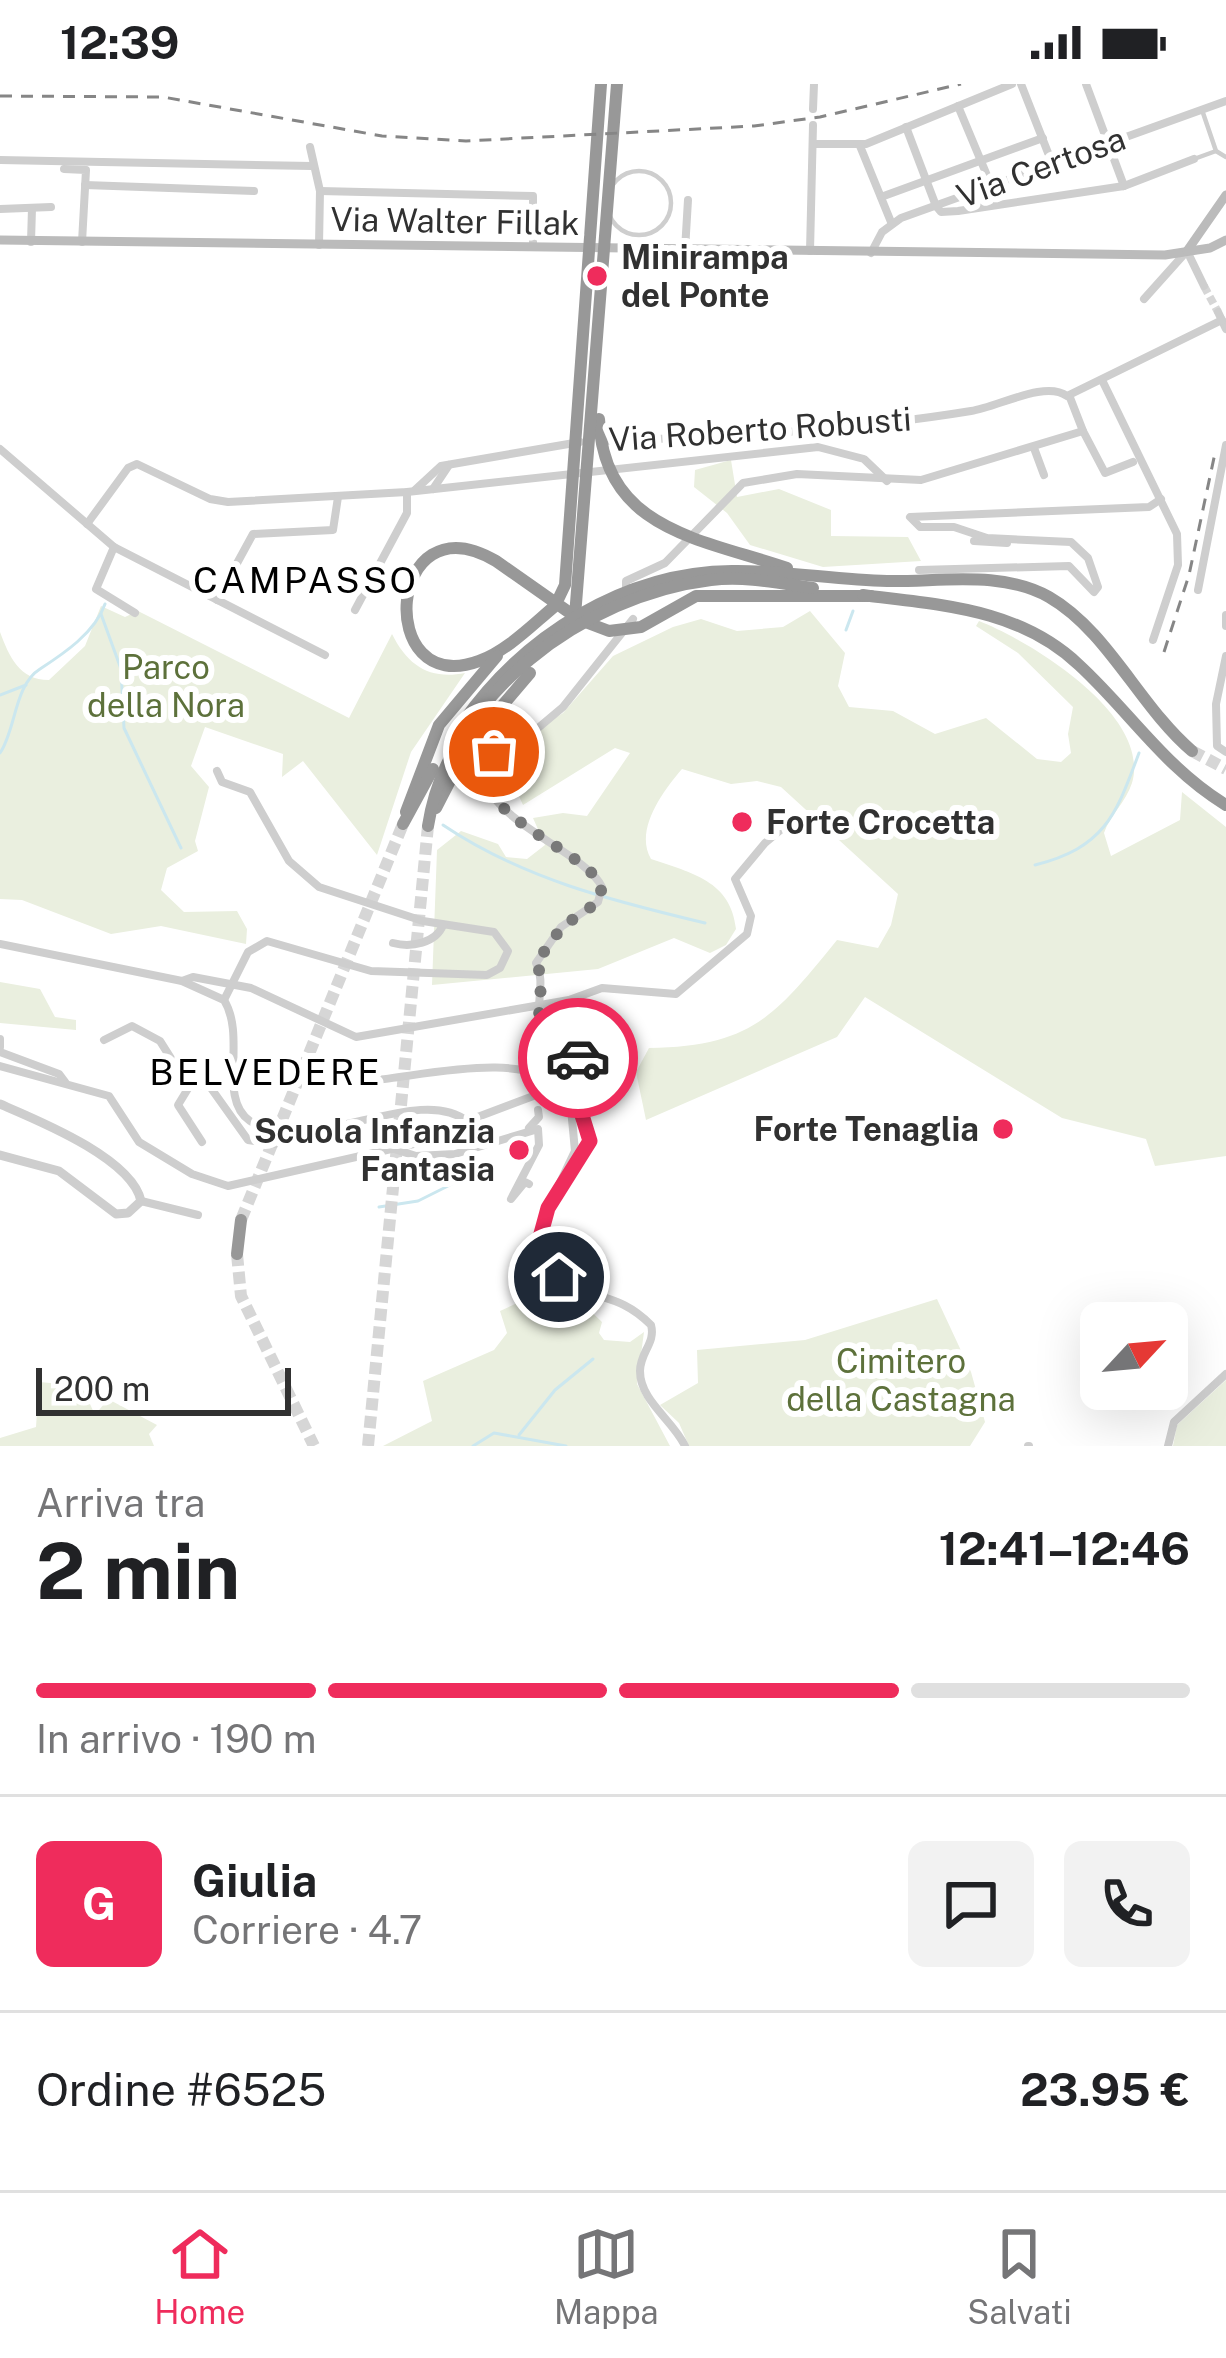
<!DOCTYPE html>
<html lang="it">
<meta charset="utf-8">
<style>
:root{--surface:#fff;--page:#f2f2f2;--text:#202124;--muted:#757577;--line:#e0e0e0;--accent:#ef2c5c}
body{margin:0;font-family:"Public Sans",sans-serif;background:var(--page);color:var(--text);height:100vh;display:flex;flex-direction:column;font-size:45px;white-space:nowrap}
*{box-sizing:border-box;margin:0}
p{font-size:39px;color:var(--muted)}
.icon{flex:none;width:66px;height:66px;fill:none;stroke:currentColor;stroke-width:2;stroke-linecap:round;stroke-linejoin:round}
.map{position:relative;height:1362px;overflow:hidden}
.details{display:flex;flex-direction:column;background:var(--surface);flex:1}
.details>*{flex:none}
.needle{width:78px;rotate:64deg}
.controls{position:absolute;left:1080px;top:1218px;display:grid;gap:24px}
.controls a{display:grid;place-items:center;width:108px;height:108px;border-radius:18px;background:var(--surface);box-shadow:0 12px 48px #0002;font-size:60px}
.scale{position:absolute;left:36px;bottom:30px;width:255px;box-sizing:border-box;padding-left:12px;border:6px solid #313131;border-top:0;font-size:33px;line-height:42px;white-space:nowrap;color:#313131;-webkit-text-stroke:9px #fff;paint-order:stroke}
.pin{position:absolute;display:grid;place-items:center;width:102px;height:102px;color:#fff;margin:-51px;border:6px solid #fff;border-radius:50%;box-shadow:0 3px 12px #0007}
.courier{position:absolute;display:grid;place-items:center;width:120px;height:120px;margin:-60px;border:9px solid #ef2c5c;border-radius:50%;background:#fff;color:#222;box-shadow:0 3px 15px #0007}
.headline em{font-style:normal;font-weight:700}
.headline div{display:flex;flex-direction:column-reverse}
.headline{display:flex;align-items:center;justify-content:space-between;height:204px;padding:0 36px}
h1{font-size:78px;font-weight:700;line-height:90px}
.bar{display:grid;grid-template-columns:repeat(4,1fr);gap:18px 12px;align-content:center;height:144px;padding:0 36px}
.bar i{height:15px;border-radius:9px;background:var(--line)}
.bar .current{background:var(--accent)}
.bar p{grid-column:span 4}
.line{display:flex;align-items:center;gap:30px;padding:0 36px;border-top:3px solid var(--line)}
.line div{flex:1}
.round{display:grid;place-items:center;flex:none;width:126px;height:126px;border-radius:18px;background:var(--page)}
.status{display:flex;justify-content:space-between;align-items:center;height:84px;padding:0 60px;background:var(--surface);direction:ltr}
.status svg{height:33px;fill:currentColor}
.tabs{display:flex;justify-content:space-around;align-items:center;height:168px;border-top:3px solid var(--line);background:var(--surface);font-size:33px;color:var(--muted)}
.tabs a{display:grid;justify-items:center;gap:6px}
.tabs .current{color:var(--accent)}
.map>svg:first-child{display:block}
.green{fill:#eaefdf}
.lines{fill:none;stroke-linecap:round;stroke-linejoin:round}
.stream{stroke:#cbe7ef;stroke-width:3}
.minor-tunnel{stroke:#d6d6d6;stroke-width:8;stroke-dasharray:8 4;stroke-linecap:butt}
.motorway-tunnel{stroke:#d6d6d6;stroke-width:12;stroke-dasharray:12 6;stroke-linecap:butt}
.pedestrian{stroke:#cecece;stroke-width:4.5}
.minor{stroke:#cecece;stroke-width:8}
.tertiary{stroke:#cecece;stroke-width:9}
.secondary{stroke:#bbb;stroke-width:9}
.motorway{stroke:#989898;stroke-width:12}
.rail{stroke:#868686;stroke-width:3;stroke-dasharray:12 9;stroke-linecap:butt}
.done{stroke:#797979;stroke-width:12;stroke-dasharray:0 21.6}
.route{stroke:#ef2c5c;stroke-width:15}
.poi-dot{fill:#ef2c5c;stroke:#fff;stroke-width:4.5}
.labels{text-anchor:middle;stroke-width:12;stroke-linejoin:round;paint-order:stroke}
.street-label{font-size:33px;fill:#313131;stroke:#fff}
.poi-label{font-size:33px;font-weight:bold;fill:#313131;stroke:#fff;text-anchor:start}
.park-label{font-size:33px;fill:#5d713b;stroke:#fff}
.neighbourhood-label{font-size:36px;letter-spacing:3px;fill:#000;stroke:#fff}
</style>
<div class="status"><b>12:39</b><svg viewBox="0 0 49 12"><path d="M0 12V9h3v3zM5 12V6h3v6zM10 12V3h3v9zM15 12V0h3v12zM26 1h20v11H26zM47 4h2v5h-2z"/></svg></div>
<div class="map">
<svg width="1226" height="1362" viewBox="0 0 1226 1362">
<rect width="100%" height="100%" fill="#fff"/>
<g class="green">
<path d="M 731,376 L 737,413 L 779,405 L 831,426 L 831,452 L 908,453 L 921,477 L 823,483 L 750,461 L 727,429 L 694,403 L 695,386 Z"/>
<path d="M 101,522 L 125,533 L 138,527 L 349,634 L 392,550 C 408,582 430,596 465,589 L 411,668 L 377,771 L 303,677 L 282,693 L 283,670 L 205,643 L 191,682 L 209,703 L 195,757 L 198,767 L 167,784 L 161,806 L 184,828 L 237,827 L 247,845 L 246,860 L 161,842 L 111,850 L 22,816 L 0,815 L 0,548 C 9,572 19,596 49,596 L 85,562 Z"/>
<path d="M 810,527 L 845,569 L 838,602 L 849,623 L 893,627 L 935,650 L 986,634 L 1037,675 L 1061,678 L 1071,669 L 1068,650 L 1073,623 L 1018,569 L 976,542 L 979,537 C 1030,557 1152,631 1132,699 C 1126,718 1110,731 1104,749 L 1111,772 L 1180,736 L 1182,708 L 1226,743 L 1226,1072 L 1155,1082 L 1146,1055 L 1062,1034 L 865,913 L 837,953 L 646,1036 L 636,988 L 649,964 C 752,963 776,931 837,856 L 878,864 L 891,841 L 898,810 L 781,703 L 757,697 L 731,700 L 682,685 C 663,707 634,746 651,775 C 692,789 731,797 736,845 L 726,861 L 710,869 L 674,854 L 598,885 L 432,901 L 437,766 L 461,747 L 498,760 L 506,773 L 527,775 L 545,761 L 533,734 L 563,729 L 587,732 L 630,669 L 615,664 L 523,721 L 499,669 L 563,629 L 613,572 L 673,543 L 701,535 L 737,547 L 783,543 Z"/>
<path d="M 0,898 L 40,905 L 55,933 L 76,936 L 76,946 L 0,939 Z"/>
<path d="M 535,1211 L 579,1216 L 602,1238 L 599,1249 L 604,1256 L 630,1258 L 644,1248 L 637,1300 L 670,1362 L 383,1362 L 432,1337 L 423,1297 L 494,1266 L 507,1249 L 500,1227 Z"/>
<path d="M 937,1215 L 971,1288 L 985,1338 L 970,1362 L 689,1362 L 679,1339 L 660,1321 L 698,1299 L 697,1266 L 805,1256 Z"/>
<path d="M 65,1294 L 84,1307 L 95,1331 L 108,1315 L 157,1341 L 149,1350 L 154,1362 L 0,1362 L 0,1354 L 36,1343 L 39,1298 L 62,1300 Z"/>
<path d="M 1226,1296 L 1226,1362 L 1173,1362 L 1177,1341 Z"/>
</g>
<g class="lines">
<g class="stream">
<path d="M 101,530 L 121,585 L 124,644 L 181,764"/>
<path d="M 846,546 L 853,527"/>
<path d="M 0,611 L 26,601"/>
<path d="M 0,669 C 16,646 14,601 40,585 C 63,570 95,549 105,520"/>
<path d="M 443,741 C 523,795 613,817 705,839"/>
<path d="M 1035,781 C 1106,763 1116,730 1139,669"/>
<path d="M 379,1123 L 418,1117 L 494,1079"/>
<path d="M 519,1351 L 555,1306 L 593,1275"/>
<path d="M 473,1362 L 494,1349 L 566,1362"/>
</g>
<path class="minor-tunnel" d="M 1204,202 L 1218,228"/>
<g class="motorway-tunnel">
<path d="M 1192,667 L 1226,685"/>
<path d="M 241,1136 L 403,740"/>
<path d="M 237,1170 L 241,1212 L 314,1362"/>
<path d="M 368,1362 L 428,742"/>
</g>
<g class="pedestrian">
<path d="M 1202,26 L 1216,67 L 1226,73"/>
<path d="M 1194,75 L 1216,67"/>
<circle cx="639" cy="119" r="32"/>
</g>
<g class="minor">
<path d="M 1021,0 L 1052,79"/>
<path d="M 1086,0 L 1124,102"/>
<path d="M 958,22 L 991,101"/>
<path d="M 813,25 L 814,0"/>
<path d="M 906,43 L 936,122"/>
<path d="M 813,60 L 866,60 L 1012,0"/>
<path d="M 860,62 L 891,138"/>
<path d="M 310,63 L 320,107 L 319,161"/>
<path d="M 0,76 L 312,82"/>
<path d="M 64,85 L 86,86 L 82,158"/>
<path d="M 85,101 L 254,107"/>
<path d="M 320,107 L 533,112 L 533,163"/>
<path d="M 881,113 L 1043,54"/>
<path d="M 936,122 L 941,128 L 958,127 L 1124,102 L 1194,75"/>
<path d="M 0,125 L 51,123"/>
<path d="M 31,158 L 32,124"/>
<path d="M 685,166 L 688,116"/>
<path d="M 810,167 L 813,41"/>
<path d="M 871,169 L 882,148 L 901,134 L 1226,17"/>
<path d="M 1144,215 L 1187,167 L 1204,202"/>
<path d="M 1218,228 L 1226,245"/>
<path d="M 1102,296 L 1177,450 L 1178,481 L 1153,556"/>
<path d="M 1083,347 L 1105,389 L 1133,378"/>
<path d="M 601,357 C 724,353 849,347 971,327 C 998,323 1045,296 1067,312"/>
<path d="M 1034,364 L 1044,391"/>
<path d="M 0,365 L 114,463 L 325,571"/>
<path d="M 433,405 L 449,381"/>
<path d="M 415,406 L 441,382 L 580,358"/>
<path d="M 87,440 L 128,384 L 137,380 L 210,415 L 228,418 L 407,408 L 818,363 L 864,375 L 887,397"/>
<path d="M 974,457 L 1007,459"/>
<path d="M 114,463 L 96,505 L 135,529"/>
<path d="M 919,486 L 1069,482 L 1094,508 L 1098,503 L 1088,474 L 1071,458 L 987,454 L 954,443 L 920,443 L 910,433 L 1149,423 L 1161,415"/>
<path d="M 1198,506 L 1226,361"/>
<path d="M 626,513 L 626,497 L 665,479 L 743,399 L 797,390 L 921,396 L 1083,347 L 1069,311 L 1222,236"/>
<path d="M 217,516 L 253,450 L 333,446 L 338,413"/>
<path d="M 355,526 L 407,429 L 407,408"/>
<path d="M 1226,531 L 1226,542"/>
<path d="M 1226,572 L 1216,620 L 1217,662 L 1226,668"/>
<path d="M 217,687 L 222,698 L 250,708 L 289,777 L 319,803 L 423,837 L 494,848 L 508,867 L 500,884 L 487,891 L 371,887 L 267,857 L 248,868 L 224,916"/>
<path d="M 393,859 C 411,864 436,859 443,841"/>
<path d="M 0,860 L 182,897 L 224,916 C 247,953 217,1015 250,1037 C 309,1075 417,998 467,1037"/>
<path d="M 182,897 L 193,893 L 251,904 L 356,953 L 569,916 L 602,904 L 676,910 L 747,850 L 751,832 L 735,795 L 765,759 L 796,733"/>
<path d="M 104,956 L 132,942 L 160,957 L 189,1003 L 208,1000 L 248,1056 L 275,1060 L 292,1045"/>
<path d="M 0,963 L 0,955"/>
<path d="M 0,968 L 59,990 L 65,998"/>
<path d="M 0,982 L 109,1012 L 139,1058 L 192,1090 L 228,1102 L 431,1056 L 467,1037 L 544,1008 L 562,1007 L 570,1014 L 575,1067 L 548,1124 L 539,1163 C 580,1230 606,1196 651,1241 C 656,1259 640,1268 640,1287 C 640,1317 673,1336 685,1362"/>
<path d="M 374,988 L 375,996 C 422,992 530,965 561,1006"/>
<path d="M 189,1003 L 178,1021 L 202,1058"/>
<path d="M 529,1044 L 539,1033 L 538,1026"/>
<path d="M 391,1064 L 416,1072 L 455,1070 L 538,1045 L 539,1061 L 511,1115 L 525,1098 L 529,1100"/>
<path d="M 572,1080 L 590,1057 C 583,1034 584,984 574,970 L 550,964 C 527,927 549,905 536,879 L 561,843 L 598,818 L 602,803 C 585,764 450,724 494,668 L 525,655 L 563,623 L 633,535"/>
<path d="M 141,1117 L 198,1131"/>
<path d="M 514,1182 L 522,1190"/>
<path d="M 527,1196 L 541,1206 L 576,1209"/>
<path d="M 1028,1362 L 1029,1362"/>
<path d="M 1168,1362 L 1174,1338 L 1226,1290"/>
</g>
<path class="tertiary" d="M 0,1020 C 37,1036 132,1074 141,1117 L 128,1129 L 116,1130 L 59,1087 L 0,1071"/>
<g class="secondary">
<path d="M 0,156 L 1165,171 L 1210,164 L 1226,156"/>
<path d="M 1187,167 L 1226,111"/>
</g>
<g class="motorway">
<path d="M 601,0 L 565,501 L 555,522 C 532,541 507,567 479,577 C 374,616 386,412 496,477 L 580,536 L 609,547 L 641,543 L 696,512 L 871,512"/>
<path d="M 599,335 C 604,447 703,455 787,484"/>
<path d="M 863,511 C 940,521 1019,524 1079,581 C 1130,628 1165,684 1226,721"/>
<path d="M 575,532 L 617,0"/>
<path d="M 463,638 C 524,551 625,488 732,487 C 784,486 835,496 887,497 C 940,498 1001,486 1049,513 C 1108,547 1140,623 1192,667"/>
<path d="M 436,724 L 468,662 L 530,589"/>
<path d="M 406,728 L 439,641 L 497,572"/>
<path d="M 403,740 L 433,685"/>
<path d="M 428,742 C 448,611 585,511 711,496 C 746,492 778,499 813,504"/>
<path d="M 237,1170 L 241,1136"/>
</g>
<g class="rail">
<path d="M 0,12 L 163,13 L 382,52 L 466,57 L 754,42 L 820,33 L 961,0"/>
<path d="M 1164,568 L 1189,491 L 1215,369"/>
</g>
</g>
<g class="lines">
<path class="done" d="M 494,668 C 450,724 586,764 602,803 L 598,818 L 562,843 L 536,879 C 550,905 527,927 550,964 L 578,974"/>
<path class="route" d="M 559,1193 L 539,1157 L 548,1124 L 590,1057 L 581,1028 L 578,974"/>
</g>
<g class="poi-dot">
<circle cx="597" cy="192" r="12"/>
<circle cx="742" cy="738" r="12"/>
<circle cx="1003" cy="1045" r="12"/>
<circle cx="519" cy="1066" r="12"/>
</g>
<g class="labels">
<g class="street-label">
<text transform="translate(1041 83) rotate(-20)" y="12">Via Certosa</text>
<text transform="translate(455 137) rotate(1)" y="12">Via Walter Fillak</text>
<text transform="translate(760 345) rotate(-4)" y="12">Via Roberto Robusti</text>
</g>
<g class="poi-label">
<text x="621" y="185">Minirampa<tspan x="621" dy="38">del Ponte</tspan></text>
<text x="766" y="750">Forte Crocetta</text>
<text x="979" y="1057" text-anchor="end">Forte Tenaglia</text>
<text x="495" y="1059" text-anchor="end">Scuola Infanzia<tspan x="495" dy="38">Fantasia</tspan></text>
</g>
<g class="park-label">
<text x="166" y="595">Parco<tspan x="166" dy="38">della Nora</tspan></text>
<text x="901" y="1289">Cimitero<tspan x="901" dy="38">della Castagna</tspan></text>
</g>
<g class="neighbourhood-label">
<text x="306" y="509">CAMPASSO</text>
<text x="266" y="1001">BELVEDERE</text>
</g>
</g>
</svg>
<div class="controls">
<a><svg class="needle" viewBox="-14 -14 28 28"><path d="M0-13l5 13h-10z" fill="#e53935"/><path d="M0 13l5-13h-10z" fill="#757577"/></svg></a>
</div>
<div class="scale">200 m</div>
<div class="pin" style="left:494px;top:668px;background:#ea580c"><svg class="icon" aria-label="bag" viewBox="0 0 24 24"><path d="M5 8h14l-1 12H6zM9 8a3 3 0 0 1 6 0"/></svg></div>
<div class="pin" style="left:559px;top:1193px;background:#1f2937"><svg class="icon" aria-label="home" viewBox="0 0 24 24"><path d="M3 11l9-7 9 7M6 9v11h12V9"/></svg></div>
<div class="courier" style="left:578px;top:974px"><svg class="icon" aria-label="car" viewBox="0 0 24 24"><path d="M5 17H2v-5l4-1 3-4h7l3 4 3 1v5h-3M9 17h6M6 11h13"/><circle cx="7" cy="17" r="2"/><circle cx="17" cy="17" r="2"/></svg></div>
</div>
<section class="details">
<div class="headline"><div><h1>2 min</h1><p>Arriva tra</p></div><em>12:41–12:46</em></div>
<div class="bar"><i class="current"></i><i class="current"></i><i class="current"></i><i></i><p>In arrivo · 190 m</p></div>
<div class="line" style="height:216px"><b class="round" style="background:var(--accent);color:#fff">G</b><div><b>Giulia</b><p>Corriere · 4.7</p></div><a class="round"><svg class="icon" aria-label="chat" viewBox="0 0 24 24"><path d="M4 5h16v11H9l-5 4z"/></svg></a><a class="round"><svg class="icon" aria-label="phone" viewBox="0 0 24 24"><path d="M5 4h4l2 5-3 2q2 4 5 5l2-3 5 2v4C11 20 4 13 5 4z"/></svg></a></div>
<div class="line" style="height:156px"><div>Ordine #6525</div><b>23.95 €</b></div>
</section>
<nav class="tabs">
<a class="current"><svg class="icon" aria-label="home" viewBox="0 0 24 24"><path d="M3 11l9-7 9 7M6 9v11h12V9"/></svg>Home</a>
<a><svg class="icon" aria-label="map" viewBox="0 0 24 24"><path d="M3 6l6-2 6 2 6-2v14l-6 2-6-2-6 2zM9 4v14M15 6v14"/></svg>Mappa</a>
<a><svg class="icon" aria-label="saved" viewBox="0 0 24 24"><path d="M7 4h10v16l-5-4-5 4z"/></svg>Salvati</a>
</nav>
